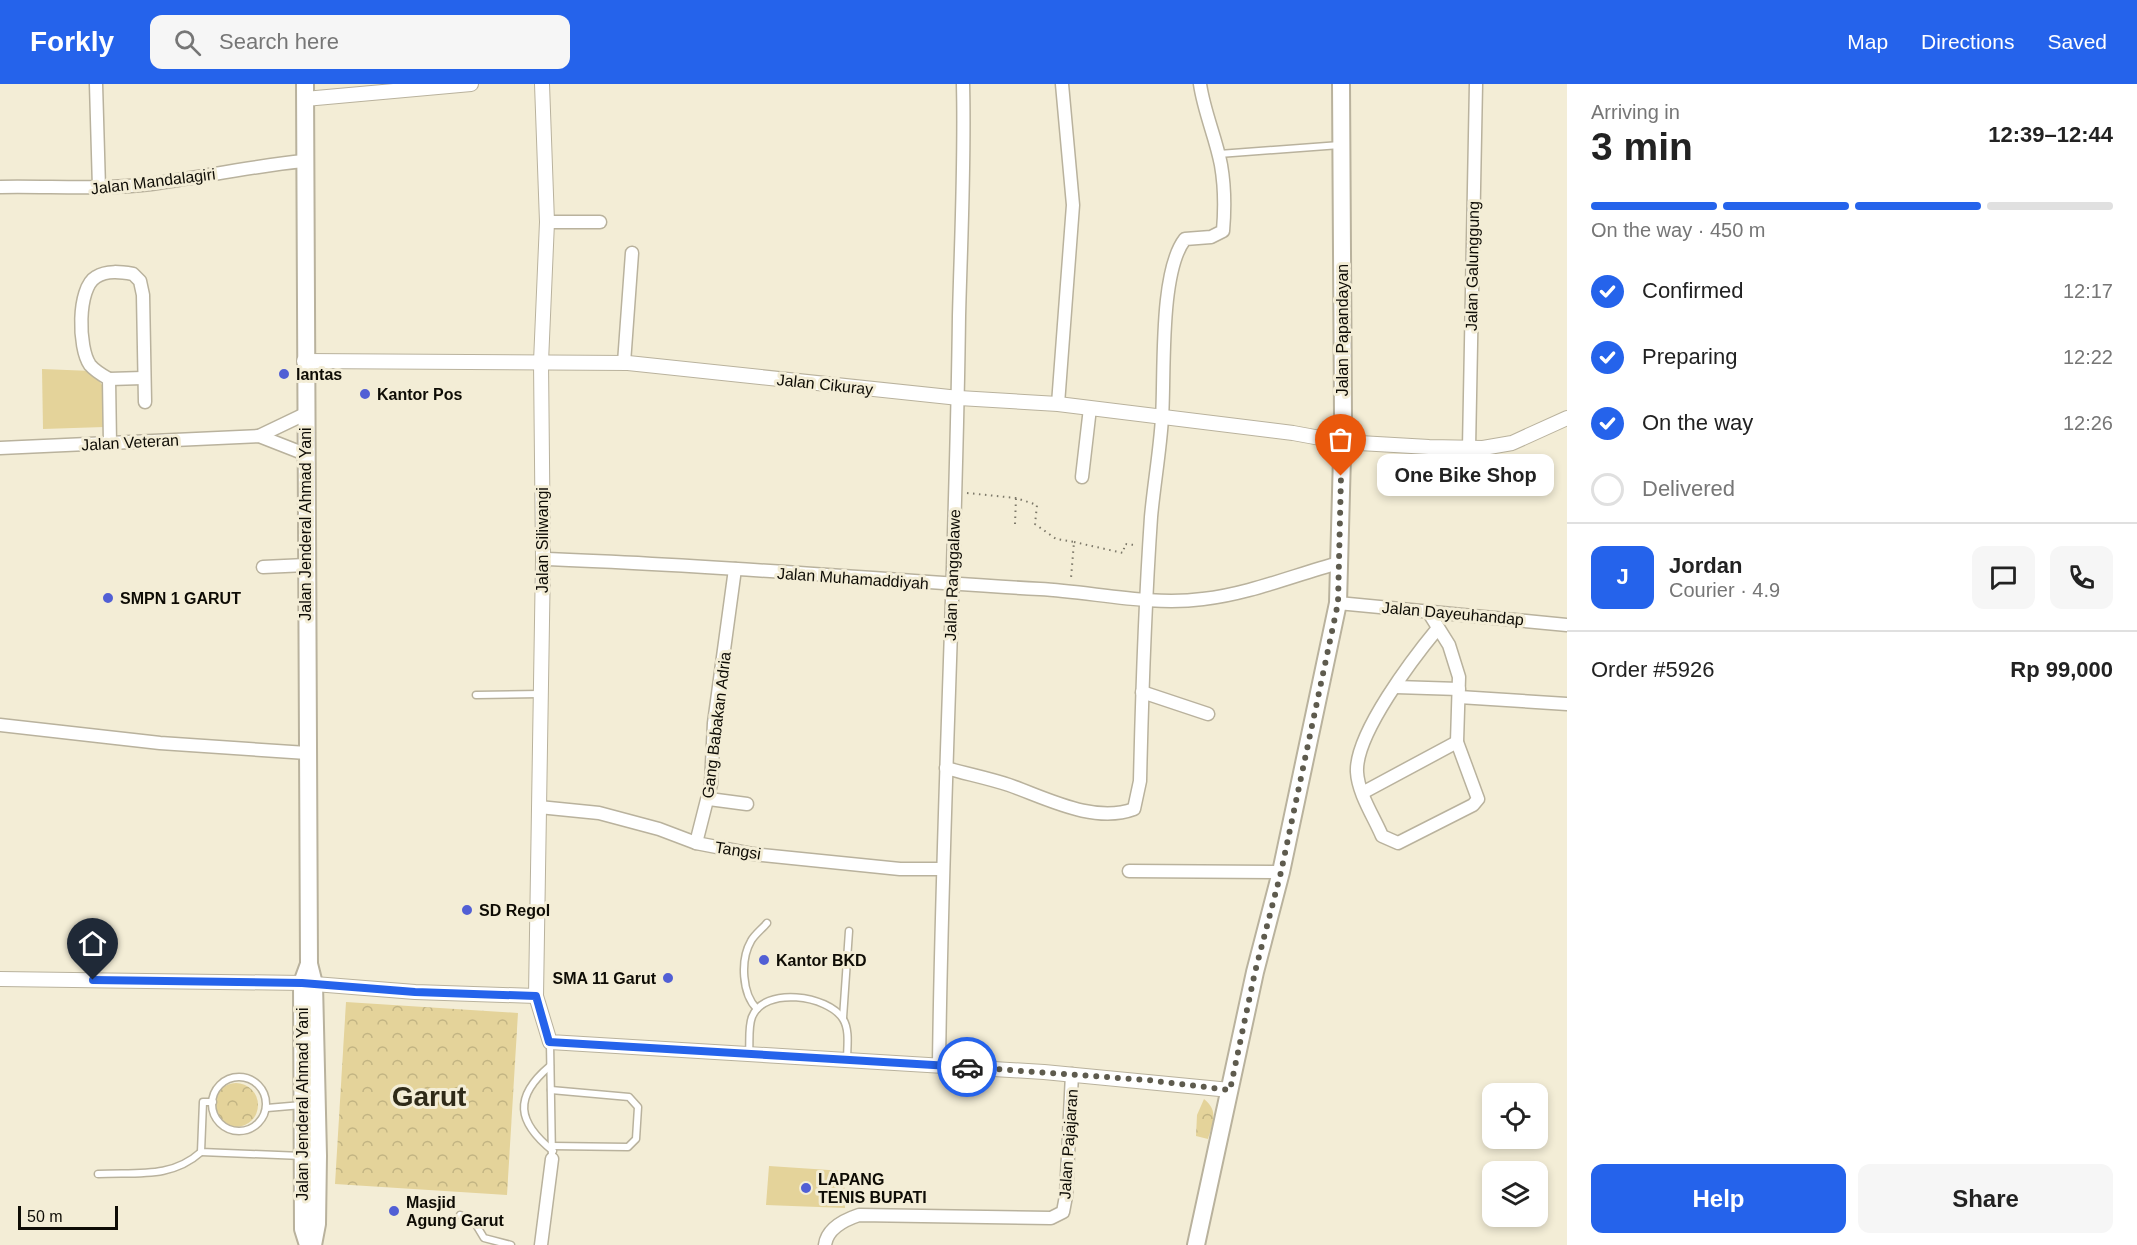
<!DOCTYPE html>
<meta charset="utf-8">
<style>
:root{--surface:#fff;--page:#f6f6f6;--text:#222;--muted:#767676;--line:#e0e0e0;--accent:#2563eb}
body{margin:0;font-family:Arial,sans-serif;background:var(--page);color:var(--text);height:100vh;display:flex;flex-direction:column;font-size:22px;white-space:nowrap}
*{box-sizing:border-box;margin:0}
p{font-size:20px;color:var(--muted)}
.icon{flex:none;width:33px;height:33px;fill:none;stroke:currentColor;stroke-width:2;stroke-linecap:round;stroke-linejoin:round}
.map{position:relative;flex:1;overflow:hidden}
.drawer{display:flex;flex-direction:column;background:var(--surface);width:570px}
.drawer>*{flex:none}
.tools{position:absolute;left:1482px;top:999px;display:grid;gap:12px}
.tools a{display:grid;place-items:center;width:66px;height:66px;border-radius:12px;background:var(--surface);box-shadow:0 3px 9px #0003;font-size:30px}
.scale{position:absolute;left:18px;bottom:15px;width:100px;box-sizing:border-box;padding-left:6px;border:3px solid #0e0c05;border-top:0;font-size:16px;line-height:21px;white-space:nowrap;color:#0e0c05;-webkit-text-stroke:4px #f3edd6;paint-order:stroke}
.pin{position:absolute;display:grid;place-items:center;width:51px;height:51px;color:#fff;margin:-62px -26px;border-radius:50% 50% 50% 0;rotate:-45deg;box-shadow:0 0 6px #0007}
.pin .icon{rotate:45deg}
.courier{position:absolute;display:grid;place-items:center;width:60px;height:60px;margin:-30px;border:4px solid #2563eb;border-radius:50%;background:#fff;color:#222;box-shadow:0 2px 8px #0007}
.bubble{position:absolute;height:42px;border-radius:12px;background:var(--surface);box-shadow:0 3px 9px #0003;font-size:20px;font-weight:700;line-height:42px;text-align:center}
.head em{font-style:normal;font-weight:700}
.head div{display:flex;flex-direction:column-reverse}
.head{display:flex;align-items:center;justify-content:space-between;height:102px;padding:0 24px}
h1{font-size:39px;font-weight:700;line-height:45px}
.bar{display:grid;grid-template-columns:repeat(4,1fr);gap:9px 6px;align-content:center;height:72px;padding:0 24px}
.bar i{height:8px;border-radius:4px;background:var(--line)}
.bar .selected{background:var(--accent)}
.bar p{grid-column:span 4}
.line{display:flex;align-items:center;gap:15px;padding:0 24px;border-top:2px solid var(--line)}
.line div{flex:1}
.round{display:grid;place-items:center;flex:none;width:63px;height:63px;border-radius:12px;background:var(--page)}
ol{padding:0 24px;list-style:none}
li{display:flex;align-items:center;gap:18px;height:66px}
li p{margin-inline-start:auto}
li .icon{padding:6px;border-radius:50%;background:var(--accent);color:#fff;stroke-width:4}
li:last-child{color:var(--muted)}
li i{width:33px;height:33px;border:3px solid var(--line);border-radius:50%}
.primary-button{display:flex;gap:12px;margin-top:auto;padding:12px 24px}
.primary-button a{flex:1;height:69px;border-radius:12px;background:var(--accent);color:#fff;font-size:24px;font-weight:700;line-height:69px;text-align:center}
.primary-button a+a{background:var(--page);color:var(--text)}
header{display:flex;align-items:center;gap:36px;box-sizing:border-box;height:84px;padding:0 30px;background:var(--accent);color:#fff}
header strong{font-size:28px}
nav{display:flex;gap:33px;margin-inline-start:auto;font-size:21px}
.search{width:420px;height:54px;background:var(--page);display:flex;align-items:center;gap:15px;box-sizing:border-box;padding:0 21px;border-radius:12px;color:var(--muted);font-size:22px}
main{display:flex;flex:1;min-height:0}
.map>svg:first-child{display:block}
.forest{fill:url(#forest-crowns)}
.pitch{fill:#e4d39a}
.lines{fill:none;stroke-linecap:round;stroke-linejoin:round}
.service-casing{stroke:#b9b29d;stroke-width:9}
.minor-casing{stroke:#b9b29d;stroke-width:15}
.tertiary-casing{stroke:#b9b29d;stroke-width:16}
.secondary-casing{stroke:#b9b29d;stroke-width:20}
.path{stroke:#7c7869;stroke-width:2;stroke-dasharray:1.5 4.5;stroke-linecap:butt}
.service{stroke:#fff;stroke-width:6}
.minor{stroke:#fff;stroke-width:12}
.tertiary{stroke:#fff;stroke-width:14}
.secondary{stroke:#fff;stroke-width:16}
.done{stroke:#5e5b4e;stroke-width:6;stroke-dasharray:0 10.8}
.route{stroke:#2563eb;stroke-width:8}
.poi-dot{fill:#515fd5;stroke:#f3edd6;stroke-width:2}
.labels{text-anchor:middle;stroke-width:6;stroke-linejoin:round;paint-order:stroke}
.street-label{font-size:16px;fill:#0e0c05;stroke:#f3edd6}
.poi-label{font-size:16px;font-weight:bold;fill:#0e0c05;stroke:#f3edd6;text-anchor:start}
.town-label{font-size:28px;font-weight:bold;fill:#2f2a18;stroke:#f3edd6}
</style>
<header>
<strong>Forkly</strong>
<div class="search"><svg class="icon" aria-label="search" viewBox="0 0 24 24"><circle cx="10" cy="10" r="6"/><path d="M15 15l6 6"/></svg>Search here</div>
<nav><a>Map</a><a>Directions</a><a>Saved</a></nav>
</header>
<main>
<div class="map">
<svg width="1567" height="1161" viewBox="0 0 1567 1161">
<defs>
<pattern id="forest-crowns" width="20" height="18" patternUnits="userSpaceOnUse" patternTransform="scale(1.5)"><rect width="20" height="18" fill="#e4d39a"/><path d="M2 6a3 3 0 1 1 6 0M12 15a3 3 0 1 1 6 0" fill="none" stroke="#c2b483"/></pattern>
</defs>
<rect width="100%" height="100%" fill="#f3edd6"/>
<g class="forest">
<path d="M 346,918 L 518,929 L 507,1111 L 335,1100 Z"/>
<circle cx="236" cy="1021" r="22"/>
<path d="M 1204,1015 C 1219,1027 1213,1039 1208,1055 L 1196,1052 L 1197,1031 Z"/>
</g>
<g class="pitch">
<path d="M 42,285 L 92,287 L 102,301 L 104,343 L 43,345 Z"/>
<path d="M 769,1082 L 844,1087 L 845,1124 L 766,1121 Z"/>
</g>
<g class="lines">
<g class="service-casing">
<g id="service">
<path d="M 1219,70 L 1340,61"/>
<path d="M 476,611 L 540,610"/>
<path d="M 757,925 C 742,910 740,876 751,857 C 754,851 762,845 767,839"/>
<path d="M 843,934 L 849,847"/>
<path d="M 550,959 L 552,1075"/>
<path d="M 749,969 C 750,959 748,943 752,933 C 764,902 828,911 843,935 C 850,946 847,963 847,976"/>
<path d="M 550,982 C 513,1013 517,1038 553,1067"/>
<circle cx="239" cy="1020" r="27"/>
<path d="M 551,1006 L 629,1013 L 638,1023 L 636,1055 L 628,1063 L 552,1062"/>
<path d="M 213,1018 L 203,1018 L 201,1068 L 302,1072"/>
<path d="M 267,1024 L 302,1021"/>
<path d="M 98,1090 C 136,1088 171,1095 201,1068"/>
<path d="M 460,1131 L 475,1139 L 484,1154 L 511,1161"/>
</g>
</g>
<g class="minor-casing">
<g id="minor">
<path d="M 96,0 L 99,104"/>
<path d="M 0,103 C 51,102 100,106 151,100 C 202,93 253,82 304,77"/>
<path d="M 547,138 L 600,138"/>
<path d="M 624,279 L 632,169"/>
<path d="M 109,295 L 143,294"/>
<path d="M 1058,320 L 1073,121 L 1062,0"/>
<path d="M 259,352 L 305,330"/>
<path d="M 110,360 L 109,295 C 102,291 95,287 90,281 C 78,264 77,204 96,193 C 107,186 121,188 133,190 L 140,197 L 143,211 L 145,318"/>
<path d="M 0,364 L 259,352 L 305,370"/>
<path d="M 1469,364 L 1476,0"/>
<path d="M 1082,393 L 1090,324"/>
<path d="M 543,475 C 709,480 874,496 1040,505 C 1094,508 1150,522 1203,515 C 1249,510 1294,491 1339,479"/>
<path d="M 263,483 L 306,481"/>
<path d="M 1338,519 L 1567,541"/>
<path d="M 1429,529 L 1449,561 L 1459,593 L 1457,658 L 1478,715 L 1473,721 L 1398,759 L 1382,752 C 1374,733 1358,709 1357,688 C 1355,650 1414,573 1438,544"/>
<path d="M 1396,603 L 1459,605"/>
<path d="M 1142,608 L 1208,630"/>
<path d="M 1459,613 L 1567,620"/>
<path d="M 0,641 L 160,659 L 307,669"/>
<path d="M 946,684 C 967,690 988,694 1009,701 C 1046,714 1094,740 1134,725 L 1140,697 C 1142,609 1145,521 1151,433 C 1154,400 1160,367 1162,334 C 1165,291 1159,188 1185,155 L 1211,153 L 1223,147 C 1225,124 1225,104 1221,81 C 1216,54 1204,28 1200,0"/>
<path d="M 1364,708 L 1457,658"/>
<path d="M 709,715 L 747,720"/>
<path d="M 539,723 L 599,729 L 659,745 L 696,759 L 753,770 L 900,785 L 941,785"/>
<path d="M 696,759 L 711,700 L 714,639 L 735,485"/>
<path d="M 1129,787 L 1281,788"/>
<path d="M 939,981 C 942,731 956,482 959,232 C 961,154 965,77 963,0"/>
<path d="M 541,1161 L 552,1075"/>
<path d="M 825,1161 C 827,1144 844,1136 859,1131 L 1051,1134 L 1063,1128 L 1066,1112 L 1072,990"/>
</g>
</g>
<g class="tertiary-casing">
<g id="tertiary">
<path d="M 542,0 L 547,138 L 541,278 L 543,475 L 536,912 L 550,958 L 1044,988 L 1230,1006"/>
<path d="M 305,15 L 471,0"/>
<path d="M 304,277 L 628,279 L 959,314 L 1058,320 L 1293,349 L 1342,358 L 1429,363 L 1483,364 L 1512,359 L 1567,334"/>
<path d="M 0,895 L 302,899 L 415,908 L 536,912"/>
</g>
</g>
<g class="secondary-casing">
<g id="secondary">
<path d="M 305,0 L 309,880 L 314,900 L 318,1072 L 317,1140 L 313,1161"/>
<path d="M 308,1161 L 303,1145 L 302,899 L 309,880"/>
<path d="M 1196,1161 L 1255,888 L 1281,788 L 1338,519 L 1343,335 L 1341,0"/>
</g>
</g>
<g class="path">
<path d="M 967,409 L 1016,414 L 1037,421 L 1035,440 L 1056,455 L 1074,458 L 1071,494"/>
<path d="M 1015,440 L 1016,414"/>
<path d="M 1074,458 L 1123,469 L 1125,460 L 1135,461"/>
</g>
<use href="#service" class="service"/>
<use href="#minor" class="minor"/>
<use href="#tertiary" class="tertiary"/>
<use href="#secondary" class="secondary"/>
</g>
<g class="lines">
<path class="done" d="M 967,983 L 1147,996 L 1230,1006 L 1255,888 L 1281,788 L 1338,519 L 1341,392"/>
<path class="route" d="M 93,896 L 302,899 L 415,908 L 536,912 L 549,958 L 967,983"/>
</g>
<g class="poi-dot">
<circle cx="284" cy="290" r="6"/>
<circle cx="365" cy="310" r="6"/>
<circle cx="108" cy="514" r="6"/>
<circle cx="467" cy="826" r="6"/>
<circle cx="764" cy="876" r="6"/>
<circle cx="668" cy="894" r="6"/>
<circle cx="806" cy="1104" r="6"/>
<circle cx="394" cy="1127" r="6"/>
</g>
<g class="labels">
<g class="street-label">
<text transform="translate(153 97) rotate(-7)" y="6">Jalan Mandalagiri</text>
<text transform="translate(1472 182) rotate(-89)" y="6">Jalan Galunggung</text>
<text transform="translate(1342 246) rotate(-90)" y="6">Jalan Papandayan</text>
<text transform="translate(825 300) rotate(6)" y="6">Jalan Cikuray</text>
<text transform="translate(130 358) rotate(-3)" y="6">Jalan Veteran</text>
<text transform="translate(305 440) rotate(-90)" y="6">Jalan Jenderal Ahmad Yani</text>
<text transform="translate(542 456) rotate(-90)" y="6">Jalan Siliwangi</text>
<text transform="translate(952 491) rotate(-88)" y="6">Jalan Ranggalawe</text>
<text transform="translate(853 494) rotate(4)" y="6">Jalan Muhamaddiyah</text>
<text transform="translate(1453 529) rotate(5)" y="6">Jalan Dayeuhandap</text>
<text transform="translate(716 641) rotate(-83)" y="6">Gang Babakan Adria</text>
<text transform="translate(738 766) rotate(9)" y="6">Tangsi</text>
<text transform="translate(302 1020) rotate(-90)" y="6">Jalan Jenderal Ahmad Yani</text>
<text transform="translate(1068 1060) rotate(-86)" y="6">Jalan Pajajaran</text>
</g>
<g class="poi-label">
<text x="296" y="296">lantas</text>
<text x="377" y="316">Kantor Pos</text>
<text x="120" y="520">SMPN 1 GARUT</text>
<text x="479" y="832">SD Regol</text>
<text x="776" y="882">Kantor BKD</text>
<text x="656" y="900" text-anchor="end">SMA 11 Garut</text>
<text x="818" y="1101">LAPANG<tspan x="818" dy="18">TENIS BUPATI</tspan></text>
<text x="406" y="1124">Masjid<tspan x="406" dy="18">Agung Garut</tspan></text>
</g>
<g class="town-label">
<text x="429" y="1022">Garut</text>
</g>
</g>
</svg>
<div class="tools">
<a><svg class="icon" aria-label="locate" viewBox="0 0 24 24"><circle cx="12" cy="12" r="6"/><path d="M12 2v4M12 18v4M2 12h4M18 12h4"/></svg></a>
<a><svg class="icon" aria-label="layers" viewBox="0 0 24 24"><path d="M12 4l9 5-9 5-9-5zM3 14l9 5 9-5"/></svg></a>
</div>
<div class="scale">50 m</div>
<div class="pin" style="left:1341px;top:392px;background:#ea580c"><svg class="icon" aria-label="bag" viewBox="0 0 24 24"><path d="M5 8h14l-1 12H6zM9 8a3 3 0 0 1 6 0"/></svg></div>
<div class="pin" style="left:93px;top:896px;background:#1f2937"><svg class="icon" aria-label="home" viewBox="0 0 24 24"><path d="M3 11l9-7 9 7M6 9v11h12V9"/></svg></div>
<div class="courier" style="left:967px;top:983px"><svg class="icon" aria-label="car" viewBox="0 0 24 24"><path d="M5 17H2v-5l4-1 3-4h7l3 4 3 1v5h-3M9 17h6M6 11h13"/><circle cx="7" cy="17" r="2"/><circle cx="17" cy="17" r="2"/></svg></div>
<div class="bubble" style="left:1377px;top:370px;width:177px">One Bike Shop</div>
</div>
<section class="drawer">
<div class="head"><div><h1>3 min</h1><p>Arriving in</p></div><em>12:39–12:44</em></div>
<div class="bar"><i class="selected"></i><i class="selected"></i><i class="selected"></i><i></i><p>On the way · 450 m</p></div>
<ol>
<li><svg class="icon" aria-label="check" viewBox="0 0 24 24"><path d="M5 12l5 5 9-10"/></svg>Confirmed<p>12:17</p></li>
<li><svg class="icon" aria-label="check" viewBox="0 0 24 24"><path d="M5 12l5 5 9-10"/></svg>Preparing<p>12:22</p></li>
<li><svg class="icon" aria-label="check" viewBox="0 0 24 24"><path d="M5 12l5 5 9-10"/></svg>On the way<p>12:26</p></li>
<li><i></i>Delivered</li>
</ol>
<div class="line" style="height:108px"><b class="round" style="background:var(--accent);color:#fff">J</b><div><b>Jordan</b><p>Courier · 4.9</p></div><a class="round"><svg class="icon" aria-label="chat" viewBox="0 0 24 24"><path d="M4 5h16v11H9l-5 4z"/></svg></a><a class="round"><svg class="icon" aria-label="phone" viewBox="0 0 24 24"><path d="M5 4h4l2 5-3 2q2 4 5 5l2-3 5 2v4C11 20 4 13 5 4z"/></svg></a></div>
<div class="line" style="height:78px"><div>Order #5926</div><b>Rp 99,000</b></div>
<div class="primary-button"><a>Help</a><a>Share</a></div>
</section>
</main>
